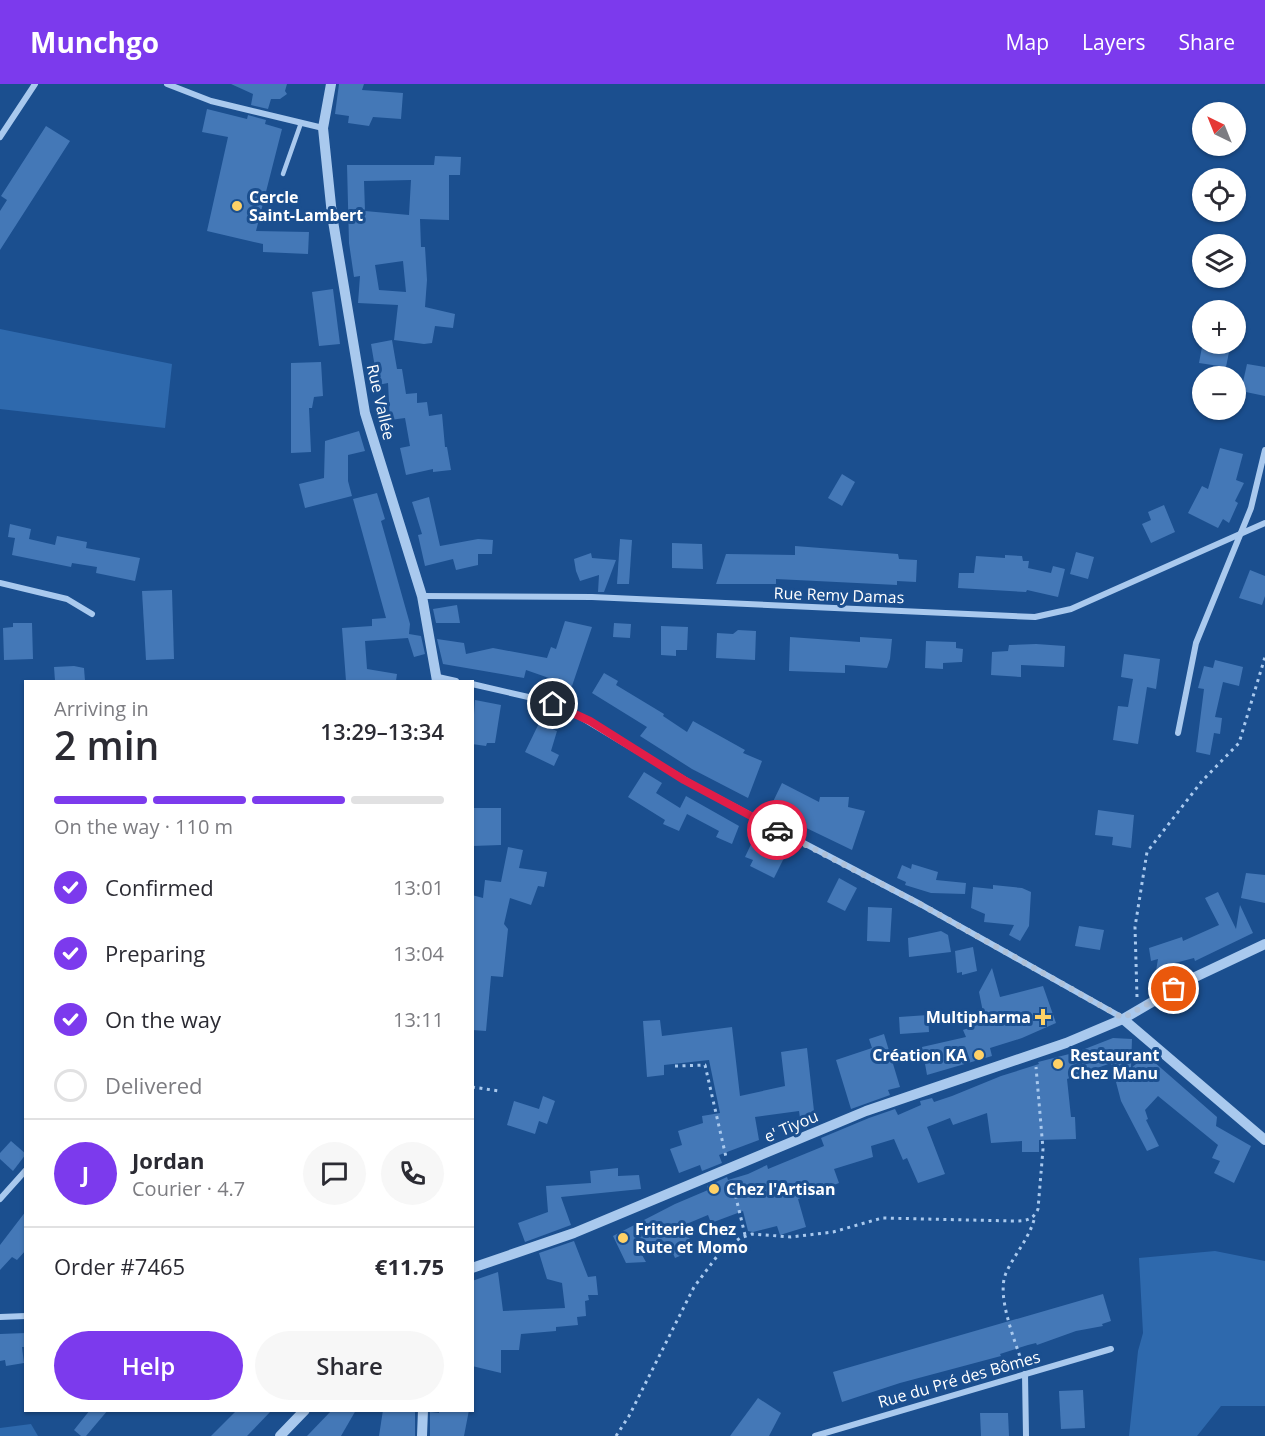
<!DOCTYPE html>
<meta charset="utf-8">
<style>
:root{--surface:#fff;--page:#f7f7f7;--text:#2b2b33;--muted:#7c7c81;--line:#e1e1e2;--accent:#7c3aed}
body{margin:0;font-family:"Open Sans",sans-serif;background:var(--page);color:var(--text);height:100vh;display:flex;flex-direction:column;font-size:22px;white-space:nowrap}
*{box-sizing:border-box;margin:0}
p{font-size:20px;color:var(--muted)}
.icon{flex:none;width:33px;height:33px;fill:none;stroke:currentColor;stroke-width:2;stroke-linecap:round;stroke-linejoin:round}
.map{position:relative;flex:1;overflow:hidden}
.side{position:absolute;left:24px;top:596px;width:450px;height:732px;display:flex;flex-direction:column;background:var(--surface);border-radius:0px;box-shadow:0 2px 4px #0004}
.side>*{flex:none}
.needle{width:39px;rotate:317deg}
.tools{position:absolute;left:1192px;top:18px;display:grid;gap:12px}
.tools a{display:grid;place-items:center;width:54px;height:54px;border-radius:50%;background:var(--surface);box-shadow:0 2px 4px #0004;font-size:30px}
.pin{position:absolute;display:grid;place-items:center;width:51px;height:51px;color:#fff;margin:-26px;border:3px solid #fff;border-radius:50%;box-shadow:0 2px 6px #0007}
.courier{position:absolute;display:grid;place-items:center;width:60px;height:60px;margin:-30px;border:4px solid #e11d48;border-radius:50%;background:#fff;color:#222;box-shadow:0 2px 8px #0007}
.headline em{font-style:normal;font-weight:600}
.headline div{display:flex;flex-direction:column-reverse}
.headline{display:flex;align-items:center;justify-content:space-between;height:102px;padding:0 30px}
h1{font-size:39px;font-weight:600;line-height:45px}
.bar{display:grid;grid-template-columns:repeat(4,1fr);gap:9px 6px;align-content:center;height:72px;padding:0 30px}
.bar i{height:8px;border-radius:4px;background:var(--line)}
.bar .active{background:var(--accent)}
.bar p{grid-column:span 4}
.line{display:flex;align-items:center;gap:15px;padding:0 30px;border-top:2px solid var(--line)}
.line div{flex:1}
.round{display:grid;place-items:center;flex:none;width:63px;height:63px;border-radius:32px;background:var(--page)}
ol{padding:0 30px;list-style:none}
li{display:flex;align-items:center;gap:18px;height:66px}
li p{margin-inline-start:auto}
li .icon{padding:6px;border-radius:50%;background:var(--accent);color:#fff;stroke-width:4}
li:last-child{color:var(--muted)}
li i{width:33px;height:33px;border:3px solid var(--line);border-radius:50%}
.cta{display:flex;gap:12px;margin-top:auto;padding:12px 30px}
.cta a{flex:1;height:69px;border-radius:36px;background:var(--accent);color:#fff;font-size:24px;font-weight:600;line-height:69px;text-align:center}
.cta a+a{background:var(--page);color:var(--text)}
header{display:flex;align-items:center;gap:36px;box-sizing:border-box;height:84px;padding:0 30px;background:var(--accent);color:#fff}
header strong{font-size:28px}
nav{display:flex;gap:33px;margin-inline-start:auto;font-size:21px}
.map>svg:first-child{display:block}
.green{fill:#2e69ad}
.building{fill:#4478b7;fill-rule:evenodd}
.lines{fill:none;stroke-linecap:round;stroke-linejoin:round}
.path{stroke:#a9c9ee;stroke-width:3;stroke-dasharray:3 4.5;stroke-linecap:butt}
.service{stroke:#a9c9ee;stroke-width:4.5}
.minor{stroke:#a9c9ee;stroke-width:6}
.tertiary{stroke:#a9c9ee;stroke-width:10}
.done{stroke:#afc1d8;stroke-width:6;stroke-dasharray:0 10.8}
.route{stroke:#e11d48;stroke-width:8}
.poi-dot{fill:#ffd166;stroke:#1b4f8f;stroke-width:2}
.labels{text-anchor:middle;stroke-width:6;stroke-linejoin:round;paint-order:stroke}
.poi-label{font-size:16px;font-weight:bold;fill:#fff;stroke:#1b4f8f;text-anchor:start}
.street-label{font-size:16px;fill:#fff;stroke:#1b4f8f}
</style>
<header>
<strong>Munchgo</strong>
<nav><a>Map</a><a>Layers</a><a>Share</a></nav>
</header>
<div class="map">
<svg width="1265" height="1352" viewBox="0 0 1265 1352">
<rect width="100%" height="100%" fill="#1b4f8f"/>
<g class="green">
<path d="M 0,245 L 172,280 L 165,344 L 0,325 Z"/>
<path d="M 1215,1167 L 1265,1177 L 1265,1322 L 1221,1322 L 1197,1352 L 1129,1352 L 1138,1267 L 1143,1249 L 1139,1174 Z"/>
<path d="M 31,1340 L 38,1352 L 0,1352 L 0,1344 Z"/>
</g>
<g class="building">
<path d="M 231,0 L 287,0 L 285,7 L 287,10 L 280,15 L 271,15 L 268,25 L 251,21 L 253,10 Z"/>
<path d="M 339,0 L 364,0 L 362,6 L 403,9 L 401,35 L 373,33 L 369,42 L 348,39 L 349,32 L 335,30 Z"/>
<path d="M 207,25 L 247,35 L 248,31 L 266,36 L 265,40 L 282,45 L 256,147 L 309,148 L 308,170 L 263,168 L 263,160 L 207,147 L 228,53 L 202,48 Z"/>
<path d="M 46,42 L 70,57 L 0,166 L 0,127 L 7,116 L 1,112 Z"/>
<path d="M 435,72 L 461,73 L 460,91 L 449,91 L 449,136 L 420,135 L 421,163 L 425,163 L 427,196 L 425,223 L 455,230 L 453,244 L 435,242 L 432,259 L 424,260 L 394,256 L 398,221 L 358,219 L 360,192 L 354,193 L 349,159 L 347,81 L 434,81 ZM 411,96 L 409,131 L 365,127 L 364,97 ZM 403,177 L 406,208 L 379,206 L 375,181 Z"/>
<path d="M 333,205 L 340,260 L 319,262 L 312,208 Z"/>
<path d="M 392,256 L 397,285 L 402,285 L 406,310 L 417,309 L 417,319 L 427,318 L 429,332 L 442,330 L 445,363 L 447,363 L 451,386 L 433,388 L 433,385 L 406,391 L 400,364 L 410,362 L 405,334 L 390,336 L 388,299 L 378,301 L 371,260 Z"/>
<path d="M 1202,263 L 1229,268 L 1226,283 L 1199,279 Z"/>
<path d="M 321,278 L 323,312 L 314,313 L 312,324 L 309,324 L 311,368 L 291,369 L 291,279 Z"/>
<path d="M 1247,280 L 1265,283 L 1265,312 L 1241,307 Z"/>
<path d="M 359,347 L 365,367 L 348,371 L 348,397 L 352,412 L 305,424 L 299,400 L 324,394 L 325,357 Z"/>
<path d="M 1220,364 L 1243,370 L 1236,396 L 1244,399 L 1235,417 L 1238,419 L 1229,439 L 1223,435 L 1218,444 L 1188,429 L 1202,402 L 1208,405 Z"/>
<path d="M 842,390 L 855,398 L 842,422 L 828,414 Z"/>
<path d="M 377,409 L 385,435 L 381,437 L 410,540 L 409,550 L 421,552 L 425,570 L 414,573 L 408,554 L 365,557 L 367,585 L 397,590 L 396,597 L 346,597 L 342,544 L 372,542 L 372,535 L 386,534 L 353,415 Z"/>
<path d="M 429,413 L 440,462 L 478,455 L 493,456 L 492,470 L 478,470 L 478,481 L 456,486 L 453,475 L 425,482 L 418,451 L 422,450 L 412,418 Z"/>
<path d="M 1164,421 L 1175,448 L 1151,459 L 1142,440 L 1151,436 L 1148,428 Z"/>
<path d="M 10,440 L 31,445 L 29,455 L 55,461 L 57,452 L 87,458 L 86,464 L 140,474 L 135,497 L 96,489 L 97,483 L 72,479 L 71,483 L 12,471 L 15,454 L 8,453 Z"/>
<path d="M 620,455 L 632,456 L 629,500 L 617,500 Z"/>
<path d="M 672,459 L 702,460 L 703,485 L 672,484 Z"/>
<path d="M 795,462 L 898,470 L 899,475 L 917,476 L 916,498 L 897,497 L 897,501 L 776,495 L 776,500 L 716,500 L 726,470 L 795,471 Z"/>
<path d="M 1076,468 L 1094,473 L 1088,495 L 1070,490 Z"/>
<path d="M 591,469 L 592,474 L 616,476 L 604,508 L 598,508 L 599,491 L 580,497 L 576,487 L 574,475 Z"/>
<path d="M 1005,471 L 1022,472 L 1023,477 L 1029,477 L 1028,484 L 1051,489 L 1053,482 L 1065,485 L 1058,513 L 1027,506 L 1026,508 L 958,504 L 959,489 L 974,489 L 976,472 L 1005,474 Z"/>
<path d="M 1250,486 L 1265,492 L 1265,512 L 1262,521 L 1239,514 Z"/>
<path d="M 172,506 L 174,575 L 146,576 L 142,507 Z"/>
<path d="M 457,521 L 460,539 L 436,539 L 433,525 Z"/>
<path d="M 565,537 L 592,543 L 572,602 L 526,586 L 524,594 L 443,580 L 437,555 L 464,559 L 466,570 L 493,564 L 547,574 L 551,563 L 556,565 Z"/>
<path d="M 13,539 L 32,539 L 33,575 L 4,576 L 3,544 L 13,543 Z"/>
<path d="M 614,539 L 631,540 L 630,554 L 613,553 Z"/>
<path d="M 661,542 L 688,543 L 687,566 L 676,566 L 676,572 L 661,571 Z"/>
<path d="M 738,546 L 756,547 L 755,576 L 716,574 L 717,549 L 733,550 Z"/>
<path d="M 790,553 L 860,558 L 860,553 L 892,555 L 890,575 L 887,584 L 845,581 L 845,589 L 789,587 Z"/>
<path d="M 926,557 L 956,558 L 956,564 L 963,565 L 962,578 L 943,579 L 943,585 L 925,584 Z"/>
<path d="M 1036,560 L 1065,562 L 1064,583 L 1021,581 L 1021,593 L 991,591 L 992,568 L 1008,567 L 1009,561 Z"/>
<path d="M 1124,570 L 1160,575 L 1156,605 L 1147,603 L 1138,660 L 1113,656 L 1118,622 L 1128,623 L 1133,595 L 1121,593 Z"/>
<path d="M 1215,576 L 1243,583 L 1239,602 L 1223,598 L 1215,633 L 1222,634 L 1220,650 L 1214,649 L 1210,671 L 1196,668 L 1204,605 L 1198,604 L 1204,582 L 1213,584 Z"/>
<path d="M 74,582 L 84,584 L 85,597 L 55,597 L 54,583 Z"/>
<path d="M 604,589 L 618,597 L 616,601 L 664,630 L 663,632 L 687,648 L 693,637 L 745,666 L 743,669 L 762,677 L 748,714 L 692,685 L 640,652 L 647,643 L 592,609 Z"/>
<path d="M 475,616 L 501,621 L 495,659 L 487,659 L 486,662 L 472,660 Z"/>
<path d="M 542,633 L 555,639 L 552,645 L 557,647 L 551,667 L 559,671 L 554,682 L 525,668 Z"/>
<path d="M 644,688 L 662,699 L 656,709 L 680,724 L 686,712 L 739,742 L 732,760 L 716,753 L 719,747 L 687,730 L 679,747 L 663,740 L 665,736 L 628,713 Z"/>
<path d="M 782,699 L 819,718 L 820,713 L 849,713 L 848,723 L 865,727 L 852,766 L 769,726 Z"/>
<path d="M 472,724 L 501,724 L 501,761 L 472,762 Z"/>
<path d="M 1098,726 L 1134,731 L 1131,764 L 1112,761 L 1113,753 L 1095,751 Z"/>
<path d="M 754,754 L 786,770 L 774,794 L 750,782 L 753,776 L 745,773 Z"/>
<path d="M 508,763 L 523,766 L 519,784 L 547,788 L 544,803 L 538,802 L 531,821 L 510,814 L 504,840 L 508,845 L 503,893 L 491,892 L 486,947 L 472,946 L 472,811 L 483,814 L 485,796 L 501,798 Z"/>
<path d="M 912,780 L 938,788 L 936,796 L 966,799 L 965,810 L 931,809 L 905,801 L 906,798 L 897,794 L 902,781 L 911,785 Z"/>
<path d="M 1246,789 L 1265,791 L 1265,819 L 1241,814 Z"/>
<path d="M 839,794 L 857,804 L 845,827 L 827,818 Z"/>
<path d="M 993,801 L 1022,804 L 1031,808 L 1029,842 L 1020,857 L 1009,851 L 1014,841 L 984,838 L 985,830 L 971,824 L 973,803 L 993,805 Z"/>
<path d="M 1218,808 L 1236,845 L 1240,821 L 1253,849 L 1195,877 L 1194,874 L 1171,880 L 1172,887 L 1162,892 L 1156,887 L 1158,875 L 1151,877 L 1149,864 L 1182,853 L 1183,857 L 1219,841 L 1205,814 Z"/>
<path d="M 868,823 L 892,824 L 890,858 L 867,857 Z"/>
<path d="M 1079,842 L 1104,846 L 1100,866 L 1075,862 Z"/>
<path d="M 941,847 L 948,851 L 951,868 L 909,873 L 908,854 Z"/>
<path d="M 973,863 L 977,887 L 962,891 L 962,888 L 957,889 L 955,867 Z"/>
<path d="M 992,884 L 1000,913 L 1043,902 L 1056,939 L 1022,954 L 990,964 L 992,972 L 927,991 L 922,963 L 966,953 L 963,946 L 985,938 L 979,908 Z"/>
<path d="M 928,931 L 929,948 L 900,950 L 899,933 Z"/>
<path d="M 660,936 L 662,952 L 732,943 L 740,1012 L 785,1002 L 781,968 L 807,964 L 815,1036 L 801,1041 L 799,1027 L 755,1033 L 759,1056 L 719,1071 L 722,1079 L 702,1087 L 700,1081 L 679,1089 L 670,1065 L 682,1061 L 678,1047 L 703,1039 L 702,1032 L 720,1029 L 709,976 L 664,981 L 664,991 L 647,993 L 643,937 Z"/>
<path d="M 884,950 L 900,1003 L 888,1006 L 890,1011 L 851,1025 L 836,976 L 872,964 L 869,955 Z"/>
<path d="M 1113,954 L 1132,955 L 1131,984 L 1145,973 L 1153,977 L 1217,1033 L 1216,1042 L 1251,1062 L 1234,1099 L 1214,1089 L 1220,1077 L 1212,1074 L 1218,1061 L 1158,1012 L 1145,1026 L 1148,1035 L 1146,1036 L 1159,1062 L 1147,1067 L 1121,1017 L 1111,979 L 1067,995 L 1071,1033 L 1075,1033 L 1076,1055 L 1039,1056 L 1039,1068 L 1022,1068 L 1022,1057 L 991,1059 L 987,1029 L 953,1041 L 950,1034 L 927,1043 L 945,1090 L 918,1099 L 907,1074 L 903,1076 L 894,1055 L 871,1062 L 873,1073 L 834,1085 L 839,1099 L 798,1115 L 806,1143 L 780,1151 L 777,1142 L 753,1148 L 748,1147 L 743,1127 L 711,1139 L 708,1131 L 684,1141 L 694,1166 L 675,1174 L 668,1158 L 642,1171 L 646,1178 L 626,1179 L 613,1152 L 675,1120 L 708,1106 L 707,1102 L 727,1093 L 728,1096 L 748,1090 L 767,1081 L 768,1085 L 824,1062 L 821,1054 L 869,1034 L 895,1025 L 898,1031 L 921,1021 L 920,1017 L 932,1014 L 934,1018 L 952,1012 L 1001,992 L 1039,980 L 1038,978 L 1077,968 Z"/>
<path d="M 543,1012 L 555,1017 L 547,1040 L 539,1037 L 535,1050 L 507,1041 L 514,1017 L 539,1025 Z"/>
<path d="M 11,1057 L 26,1070 L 13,1087 L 0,1075 L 0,1069 Z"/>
<path d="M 618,1084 L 618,1092 L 639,1091 L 641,1105 L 561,1113 L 571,1141 L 525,1158 L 518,1139 L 548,1128 L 546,1102 L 591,1099 L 590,1087 Z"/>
<path d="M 26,1127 L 26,1166 L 17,1176 L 12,1173 L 0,1186 L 0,1161 Z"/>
<path d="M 574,1157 L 588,1193 L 596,1192 L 598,1211 L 588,1211 L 589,1216 L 585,1217 L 586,1232 L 577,1233 L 578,1241 L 556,1243 L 556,1247 L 521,1250 L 519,1266 L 501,1266 L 501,1289 L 472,1282 L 472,1197 L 498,1188 L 503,1227 L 565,1224 L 562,1199 L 547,1195 L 539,1169 Z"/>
<path d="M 1103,1210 L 1111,1237 L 1102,1240 L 1103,1242 L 1076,1247 L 1037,1261 L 1036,1259 L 1028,1261 L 1000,1270 L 1001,1272 L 900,1299 L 842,1318 L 833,1288 Z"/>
<path d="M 26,1249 L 26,1263 L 22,1263 L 24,1279 L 6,1282 L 5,1276 L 0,1277 L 0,1250 Z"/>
<path d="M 1083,1306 L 1085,1344 L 1061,1345 L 1059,1307 Z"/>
<path d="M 758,1314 L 781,1329 L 769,1352 L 730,1352 Z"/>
<path d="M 90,1326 L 108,1326 L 86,1352 L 81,1352 L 74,1346 Z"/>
<path d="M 237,1326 L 272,1326 L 247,1352 L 211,1352 Z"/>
<path d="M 332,1326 L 356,1326 L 341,1352 L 307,1352 Z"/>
<path d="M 383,1326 L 415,1327 L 415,1352 L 379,1352 Z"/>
<path d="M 439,1326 L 469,1326 L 464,1352 L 430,1352 L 430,1328 L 439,1329 Z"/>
<path d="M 980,1329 L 1008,1329 L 1009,1352 L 981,1352 Z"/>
</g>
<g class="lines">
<g class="path">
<path d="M 1137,913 L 1135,843 L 1147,768 L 1202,697 L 1239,659 L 1265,573"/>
<path d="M 675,982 L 705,981 L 726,1073"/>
<path d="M 472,1003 L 499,1007"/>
<path d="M 732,1097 L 745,1151"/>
<path d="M 1022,1279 C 1015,1256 996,1212 1006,1189 C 1015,1169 1030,1154 1035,1132"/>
<path d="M 616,1352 L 629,1332 L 694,1203 L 718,1171 L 740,1154 L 752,1150 L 791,1153 L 833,1148 L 882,1134 L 1013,1137 C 1024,1137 1033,1137 1038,1125 L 1043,1065 L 1036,983"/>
</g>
<path class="service" d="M 283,90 L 301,39"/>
<g class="minor">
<path d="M 167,0 L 211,17 L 323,44"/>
<path d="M 0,53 L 35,0"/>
<path d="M 0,499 L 67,515 L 92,530"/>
<path d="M 422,512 L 592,513 L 1035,533 L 1071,525 L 1265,439"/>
<path d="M 438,593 L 456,597"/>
<path d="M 472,600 L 537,615 L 572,628 L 697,703 L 920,820 L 1123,934"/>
<path d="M 1178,649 L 1196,559 L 1251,424 L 1265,366"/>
<path d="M 0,1115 L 26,1086"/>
<path d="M 0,1233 L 26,1232"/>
<path d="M 1025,1290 L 1026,1352"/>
<path d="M 815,1352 L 1111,1265"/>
</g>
<g class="tertiary">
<path d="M 331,0 L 323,44 L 332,131 L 365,329 L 422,512 L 437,597"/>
<path d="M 1123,935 L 1265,1056"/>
<path d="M 472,1184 L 574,1149 L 866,1027 L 1066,959 L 1123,935 L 1193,894 L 1265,860"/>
<path d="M 280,1352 L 305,1326"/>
<path d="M 422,1352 L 423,1326"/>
</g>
</g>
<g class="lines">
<path class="done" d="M 777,746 L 920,820 L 1123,934 L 1174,905"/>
<path class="route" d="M 553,620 L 590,637 L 684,696 L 777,746"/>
</g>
<g class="poi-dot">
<circle cx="237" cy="122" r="6"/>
<path d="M1040 924h6v6h6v6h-6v6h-6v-6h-6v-6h6z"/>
<circle cx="979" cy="971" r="6"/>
<circle cx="1058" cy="980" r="6"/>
<circle cx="714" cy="1105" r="6"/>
<circle cx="623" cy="1154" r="6"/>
</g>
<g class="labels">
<g class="poi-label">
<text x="249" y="119">Cercle<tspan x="249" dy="18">Saint-Lambert</tspan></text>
<text x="1031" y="939" text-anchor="end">Multipharma</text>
<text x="967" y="977" text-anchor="end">Création KA</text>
<text x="1070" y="977">Restaurant<tspan x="1070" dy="18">Chez Manu</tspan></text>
<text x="726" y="1111">Chez l'Artisan</text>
<text x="635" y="1151">Friterie Chez<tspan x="635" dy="18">Rute et Momo</tspan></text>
</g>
<g class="street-label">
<text transform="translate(381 318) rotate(77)" y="6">Rue Vallée</text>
<text transform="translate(839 511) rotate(2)" y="6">Rue Remy Damas</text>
<text transform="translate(791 1042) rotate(-23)" y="6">e' Tiyou</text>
<text transform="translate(959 1295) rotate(-16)" y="6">Rue du Pré des Bômes</text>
</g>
</g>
</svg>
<div class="tools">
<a><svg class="needle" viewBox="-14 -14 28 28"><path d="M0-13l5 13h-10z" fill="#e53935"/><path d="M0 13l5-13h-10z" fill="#7c7c81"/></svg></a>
<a><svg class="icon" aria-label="locate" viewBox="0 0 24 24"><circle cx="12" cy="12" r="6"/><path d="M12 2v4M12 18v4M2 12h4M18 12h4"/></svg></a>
<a><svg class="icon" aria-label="layers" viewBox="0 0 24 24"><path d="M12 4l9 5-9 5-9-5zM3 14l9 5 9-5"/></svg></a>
<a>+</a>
<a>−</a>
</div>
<div class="pin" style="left:1174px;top:905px;background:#ea580c"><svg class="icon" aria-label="bag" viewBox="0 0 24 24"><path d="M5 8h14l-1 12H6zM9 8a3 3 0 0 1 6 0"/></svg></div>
<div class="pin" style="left:553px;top:620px;background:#1f2937"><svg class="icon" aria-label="home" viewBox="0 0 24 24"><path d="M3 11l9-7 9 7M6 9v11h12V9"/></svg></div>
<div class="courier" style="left:777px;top:746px"><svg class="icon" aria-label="car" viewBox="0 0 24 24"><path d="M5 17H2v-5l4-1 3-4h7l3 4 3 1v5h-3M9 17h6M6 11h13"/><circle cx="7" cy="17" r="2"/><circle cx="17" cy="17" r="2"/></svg></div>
<section class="side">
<div class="headline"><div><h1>2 min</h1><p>Arriving in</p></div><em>13:29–13:34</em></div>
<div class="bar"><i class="active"></i><i class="active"></i><i class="active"></i><i></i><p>On the way · 110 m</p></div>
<ol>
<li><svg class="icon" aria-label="check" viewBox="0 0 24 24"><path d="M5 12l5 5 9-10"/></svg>Confirmed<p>13:01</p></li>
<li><svg class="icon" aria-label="check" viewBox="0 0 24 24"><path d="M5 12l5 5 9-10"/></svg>Preparing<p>13:04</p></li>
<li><svg class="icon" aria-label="check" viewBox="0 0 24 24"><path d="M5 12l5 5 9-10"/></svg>On the way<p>13:11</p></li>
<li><i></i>Delivered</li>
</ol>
<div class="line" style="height:108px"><b class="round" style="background:var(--accent);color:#fff">J</b><div><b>Jordan</b><p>Courier · 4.7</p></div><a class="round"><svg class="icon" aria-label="chat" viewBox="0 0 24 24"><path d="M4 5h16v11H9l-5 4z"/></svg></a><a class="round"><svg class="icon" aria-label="phone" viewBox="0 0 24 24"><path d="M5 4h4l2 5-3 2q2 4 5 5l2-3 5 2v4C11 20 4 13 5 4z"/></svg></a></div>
<div class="line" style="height:78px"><div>Order #7465</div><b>€11.75</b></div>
<div class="cta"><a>Help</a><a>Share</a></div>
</section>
</div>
